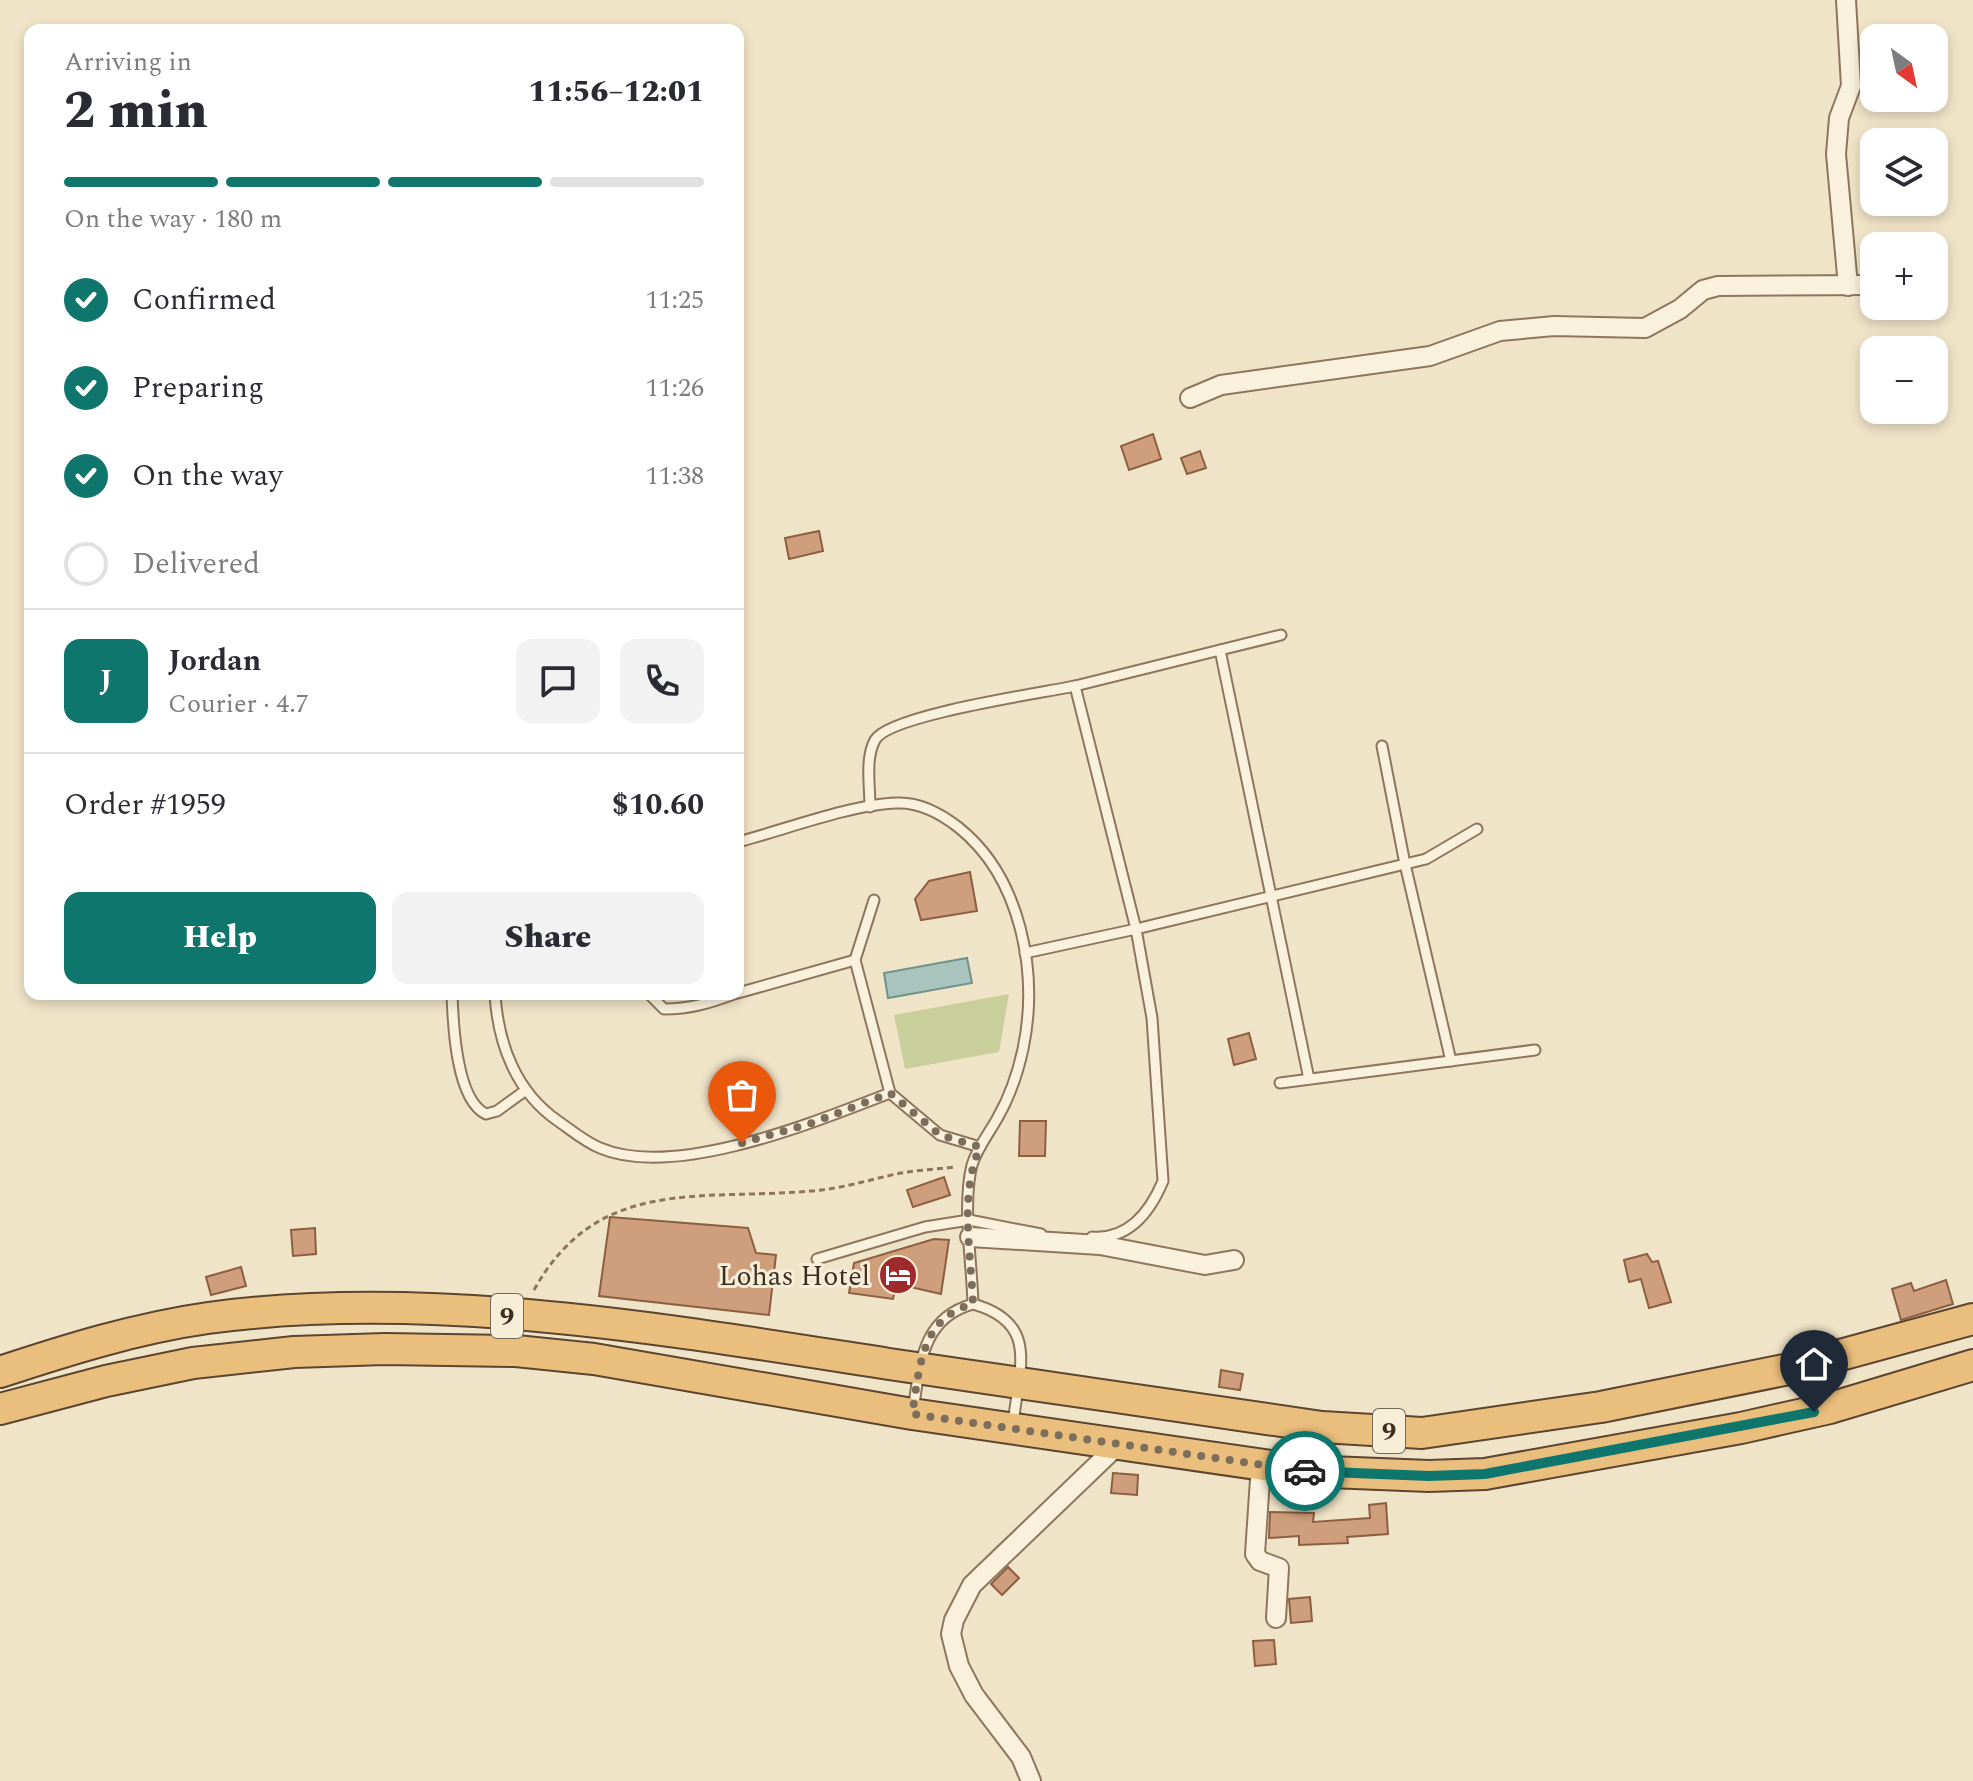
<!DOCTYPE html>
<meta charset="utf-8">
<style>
:root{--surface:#fff;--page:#f2f2f3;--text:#2b2b33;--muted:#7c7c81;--line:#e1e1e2;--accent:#0f766e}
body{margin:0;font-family:Spectral,serif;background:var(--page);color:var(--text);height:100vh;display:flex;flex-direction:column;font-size:30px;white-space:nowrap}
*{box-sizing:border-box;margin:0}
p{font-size:26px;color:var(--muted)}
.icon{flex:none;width:44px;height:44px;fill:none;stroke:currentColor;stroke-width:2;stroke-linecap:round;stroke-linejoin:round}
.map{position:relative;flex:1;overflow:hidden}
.details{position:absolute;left:24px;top:24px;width:720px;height:976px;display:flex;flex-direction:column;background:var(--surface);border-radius:16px;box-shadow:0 4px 12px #0003}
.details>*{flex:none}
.needle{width:52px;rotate:147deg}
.tools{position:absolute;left:1860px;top:24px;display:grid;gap:16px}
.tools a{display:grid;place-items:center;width:88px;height:88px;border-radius:16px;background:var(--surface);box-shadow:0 4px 12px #0003;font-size:40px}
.pin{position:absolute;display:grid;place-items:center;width:68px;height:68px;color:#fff;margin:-82px -34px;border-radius:50% 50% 50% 0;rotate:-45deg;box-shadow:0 0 8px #0007}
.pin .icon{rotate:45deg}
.courier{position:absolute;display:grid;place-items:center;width:80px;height:80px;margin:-40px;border:6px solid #0f766e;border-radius:50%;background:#fff;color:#222;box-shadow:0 2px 10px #0007}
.head em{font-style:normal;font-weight:800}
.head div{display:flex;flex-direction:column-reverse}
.head{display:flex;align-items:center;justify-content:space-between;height:136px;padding:0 40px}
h1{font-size:52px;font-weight:800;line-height:60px}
.bar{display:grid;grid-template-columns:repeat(4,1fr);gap:12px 8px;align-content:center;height:96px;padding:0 40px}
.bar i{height:10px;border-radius:6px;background:var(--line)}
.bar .current{background:var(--accent)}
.bar p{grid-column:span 4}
.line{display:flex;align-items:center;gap:20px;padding:0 40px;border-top:2px solid var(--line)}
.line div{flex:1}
.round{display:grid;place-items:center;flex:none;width:84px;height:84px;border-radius:16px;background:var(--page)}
ol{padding:0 40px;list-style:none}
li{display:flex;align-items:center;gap:24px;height:88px}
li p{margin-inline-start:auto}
li .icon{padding:8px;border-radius:50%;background:var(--accent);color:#fff;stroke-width:4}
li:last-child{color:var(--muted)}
li i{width:44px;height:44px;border:4px solid var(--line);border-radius:50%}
.cta{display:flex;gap:16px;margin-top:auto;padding:16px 40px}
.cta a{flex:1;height:92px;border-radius:16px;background:var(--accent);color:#fff;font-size:32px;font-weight:800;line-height:92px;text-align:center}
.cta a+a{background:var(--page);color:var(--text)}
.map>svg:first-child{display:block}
.green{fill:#c9cf9b}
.water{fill:#a9c4bc;stroke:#6f938a;stroke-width:2}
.building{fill:#cf9f7d;stroke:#8d5f41;stroke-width:2}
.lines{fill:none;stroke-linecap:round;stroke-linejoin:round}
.service-casing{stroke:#8d765c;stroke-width:13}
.minor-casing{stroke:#8d765c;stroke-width:22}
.trunk-casing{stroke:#5b4430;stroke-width:34}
.path{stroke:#8d765c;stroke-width:3;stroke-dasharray:6 4;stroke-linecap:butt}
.service{stroke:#faf1dc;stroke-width:9}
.minor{stroke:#faf1dc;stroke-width:18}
.trunk{stroke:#eabe7c;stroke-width:30}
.done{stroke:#7c6e5b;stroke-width:8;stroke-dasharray:0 14.4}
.route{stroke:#0f766e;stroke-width:10}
.labels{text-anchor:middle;stroke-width:6;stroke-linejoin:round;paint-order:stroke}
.shield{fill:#f7eed8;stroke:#756857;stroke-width:2}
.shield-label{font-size:26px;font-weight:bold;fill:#3d2e20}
.poi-label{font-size:28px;fill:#3d2e20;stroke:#f7eed8;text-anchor:end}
</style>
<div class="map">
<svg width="1973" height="1781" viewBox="0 0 1973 1781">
<rect width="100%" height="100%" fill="#f0e4c8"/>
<path class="green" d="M 1009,994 L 999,1052 L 905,1069 L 894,1015 Z"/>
<path class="water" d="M 967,958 L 972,983 L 888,998 L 884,973 Z"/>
<g class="building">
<path d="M 1153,434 L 1161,459 L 1129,470 L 1121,446 Z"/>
<path d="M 1200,451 L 1206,468 L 1187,474 L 1181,458 Z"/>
<path d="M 819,531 L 823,551 L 789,559 L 785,538 Z"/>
<path d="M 970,872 L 977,911 L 921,920 L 915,899 L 929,881 Z"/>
<path d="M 1249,1033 L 1256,1059 L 1234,1065 L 1228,1039 Z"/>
<path d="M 1020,1121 L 1046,1121 L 1045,1156 L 1019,1156 Z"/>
<path d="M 944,1177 L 950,1195 L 913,1207 L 907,1190 Z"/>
<path d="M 610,1217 L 748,1228 L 756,1253 L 776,1255 L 769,1315 L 599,1296 Z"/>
<path d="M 315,1228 L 316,1254 L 293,1256 L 291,1230 Z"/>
<path d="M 934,1239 L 949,1240 L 941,1294 L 906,1286 L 904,1292 L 895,1290 L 893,1299 L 849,1293 L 854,1263 Z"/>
<path d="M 1647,1254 L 1652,1262 L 1658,1261 L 1671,1302 L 1649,1308 L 1641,1279 L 1629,1282 L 1624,1260 Z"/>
<path d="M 241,1267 L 246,1286 L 211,1295 L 206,1277 Z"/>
<path d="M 1946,1280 L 1953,1304 L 1901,1320 L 1892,1289 L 1911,1283 L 1914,1291 Z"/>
<path d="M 1221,1370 L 1243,1374 L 1240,1390 L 1219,1387 Z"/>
<path d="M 1113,1473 L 1138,1475 L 1137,1495 L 1111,1493 Z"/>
<path d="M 1386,1503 L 1388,1534 L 1347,1537 L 1348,1543 L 1299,1545 L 1299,1536 L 1269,1538 L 1270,1512 L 1314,1513 L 1313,1522 L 1370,1518 L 1369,1505 Z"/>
<path d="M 1008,1567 L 1019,1578 L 1002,1595 L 991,1584 Z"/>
<path d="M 1310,1597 L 1312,1621 L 1291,1623 L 1289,1599 Z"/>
<path d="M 1274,1640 L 1276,1664 L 1255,1666 L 1253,1641 Z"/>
</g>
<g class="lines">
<g class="service-casing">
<g id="service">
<path d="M 1220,650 L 1281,635"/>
<path d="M 1382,746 L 1405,864 L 1451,1061"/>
<path d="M 870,807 C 870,786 865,758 875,740 C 888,715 1042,693 1075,686"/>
<path d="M 738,842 C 784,830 852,804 897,803 C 920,802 940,813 958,827 C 1021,877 1039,972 1023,1049 C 1018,1072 1010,1096 998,1117 C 990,1132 977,1148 972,1165 C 962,1204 972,1263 973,1304"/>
<path d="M 874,900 L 855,960 L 890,1093 L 940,1135 L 980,1147"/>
<path d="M 1025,953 L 1136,929 L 1075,686 L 1220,650 L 1309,1079"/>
<path d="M 738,993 L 855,960"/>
<path d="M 452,994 C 453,1024 456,1100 486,1114 L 497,1111 L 526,1090"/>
<path d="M 495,994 C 498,1044 516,1092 558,1121 C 571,1130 585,1142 600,1148 C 675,1180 817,1121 890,1093"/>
<path d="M 649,994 L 664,1009 C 690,1009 710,1003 734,994"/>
<path d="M 1280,1083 L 1535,1050"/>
<path d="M 1092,1237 C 1129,1240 1150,1212 1163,1181 L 1152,1018 L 1136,929 L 1426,859 L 1477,829"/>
<path d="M 817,1259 L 925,1227 L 969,1220 L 1041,1234"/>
<path d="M 913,1411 C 920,1366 921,1318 973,1304 C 1041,1323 1018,1370 1013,1425"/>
</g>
</g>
<g class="minor-casing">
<g id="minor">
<path d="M 1846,0 L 1851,86 L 1839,118 L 1836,154 L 1848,286"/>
<path d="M 1190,398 L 1221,385 L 1430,356 L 1500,331 L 1554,326 L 1645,328 L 1680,309 L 1703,290 L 1718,286 L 1874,285"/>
<path d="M 970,1237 L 1100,1245 L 1205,1265 L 1234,1260"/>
<path d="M 1261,1464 L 1255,1554 L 1260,1561 L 1279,1568 L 1276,1618"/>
<path d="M 1031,1781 L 1021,1757 L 974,1695 L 959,1666 L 951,1634 L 954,1620 L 972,1585 L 1121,1442"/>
</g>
</g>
<g class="trunk-casing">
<g id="trunk">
<path d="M 0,1372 C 67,1350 137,1328 208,1318 C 430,1288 670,1330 889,1364 C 1033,1386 1178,1405 1322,1427 L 1422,1433 L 1601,1407 L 1789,1369 L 1973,1319"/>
<path d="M 0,1409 L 106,1381 L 193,1363 L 294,1352 L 385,1349 L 516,1351 L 594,1359 L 912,1414 L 1305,1471 L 1429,1476 L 1485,1474 L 1741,1428 L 1830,1408 L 1973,1365"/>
</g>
</g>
<path class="path" d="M 534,1290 C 598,1175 702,1201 811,1191 C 842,1189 871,1179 901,1173 C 919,1170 938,1169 956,1167"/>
<use href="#service" class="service"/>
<use href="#minor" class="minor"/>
<use href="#trunk" class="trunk"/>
</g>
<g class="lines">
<path class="done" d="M 742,1143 L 812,1123 L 890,1093 L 940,1135 L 980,1147 C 959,1194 971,1254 973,1304 C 920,1318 920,1368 912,1414 L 1305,1471"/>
<path class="route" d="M 1305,1471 L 1429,1476 L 1485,1474 L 1814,1412"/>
</g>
<defs>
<g id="hotel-disc" transform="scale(2)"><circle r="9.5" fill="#9e2a2b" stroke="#f7eed8"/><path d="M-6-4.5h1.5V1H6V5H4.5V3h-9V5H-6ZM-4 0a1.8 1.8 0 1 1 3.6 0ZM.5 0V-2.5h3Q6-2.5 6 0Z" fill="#fff"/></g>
</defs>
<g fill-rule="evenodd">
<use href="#hotel-disc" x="898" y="1275"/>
</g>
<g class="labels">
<g class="shield">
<rect x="491" y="1294" width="32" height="44" rx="6"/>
<rect x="1373" y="1409" width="32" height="44" rx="6"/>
</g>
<g class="shield-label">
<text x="507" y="1325">9</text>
<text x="1389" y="1440">9</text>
</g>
<g class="poi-label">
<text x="870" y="1285">Lohas Hotel</text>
</g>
</g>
</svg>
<div class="tools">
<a><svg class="needle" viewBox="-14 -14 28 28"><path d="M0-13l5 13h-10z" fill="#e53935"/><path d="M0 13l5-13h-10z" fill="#7c7c81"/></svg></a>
<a><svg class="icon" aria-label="layers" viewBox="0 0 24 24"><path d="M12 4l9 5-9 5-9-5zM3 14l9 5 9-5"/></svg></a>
<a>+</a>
<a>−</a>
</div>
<div class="pin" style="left:742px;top:1143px;background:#ea580c"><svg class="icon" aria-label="bag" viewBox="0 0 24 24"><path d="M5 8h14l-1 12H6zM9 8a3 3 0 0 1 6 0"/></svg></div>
<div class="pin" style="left:1814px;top:1412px;background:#1f2937"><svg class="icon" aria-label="home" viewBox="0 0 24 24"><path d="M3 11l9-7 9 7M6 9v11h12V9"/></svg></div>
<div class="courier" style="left:1305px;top:1471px"><svg class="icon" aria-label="car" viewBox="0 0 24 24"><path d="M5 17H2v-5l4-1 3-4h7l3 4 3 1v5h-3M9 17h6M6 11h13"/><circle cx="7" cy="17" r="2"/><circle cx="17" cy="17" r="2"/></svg></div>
<section class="details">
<div class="head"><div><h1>2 min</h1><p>Arriving in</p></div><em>11:56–12:01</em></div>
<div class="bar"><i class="current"></i><i class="current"></i><i class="current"></i><i></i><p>On the way · 180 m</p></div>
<ol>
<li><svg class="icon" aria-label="check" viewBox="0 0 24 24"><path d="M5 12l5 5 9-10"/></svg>Confirmed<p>11:25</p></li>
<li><svg class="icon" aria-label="check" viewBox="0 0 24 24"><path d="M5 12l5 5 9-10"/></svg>Preparing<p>11:26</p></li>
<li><svg class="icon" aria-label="check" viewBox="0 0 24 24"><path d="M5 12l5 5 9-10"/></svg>On the way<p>11:38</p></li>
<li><i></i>Delivered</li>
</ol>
<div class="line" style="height:144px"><b class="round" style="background:var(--accent);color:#fff">J</b><div><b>Jordan</b><p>Courier · 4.7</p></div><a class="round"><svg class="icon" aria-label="chat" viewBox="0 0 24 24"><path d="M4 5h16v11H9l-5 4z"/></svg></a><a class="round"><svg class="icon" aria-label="phone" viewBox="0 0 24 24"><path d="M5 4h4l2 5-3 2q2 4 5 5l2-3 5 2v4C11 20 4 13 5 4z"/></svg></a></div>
<div class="line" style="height:104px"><div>Order #1959</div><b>$10.60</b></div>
<div class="cta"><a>Help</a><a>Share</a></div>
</section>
</div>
